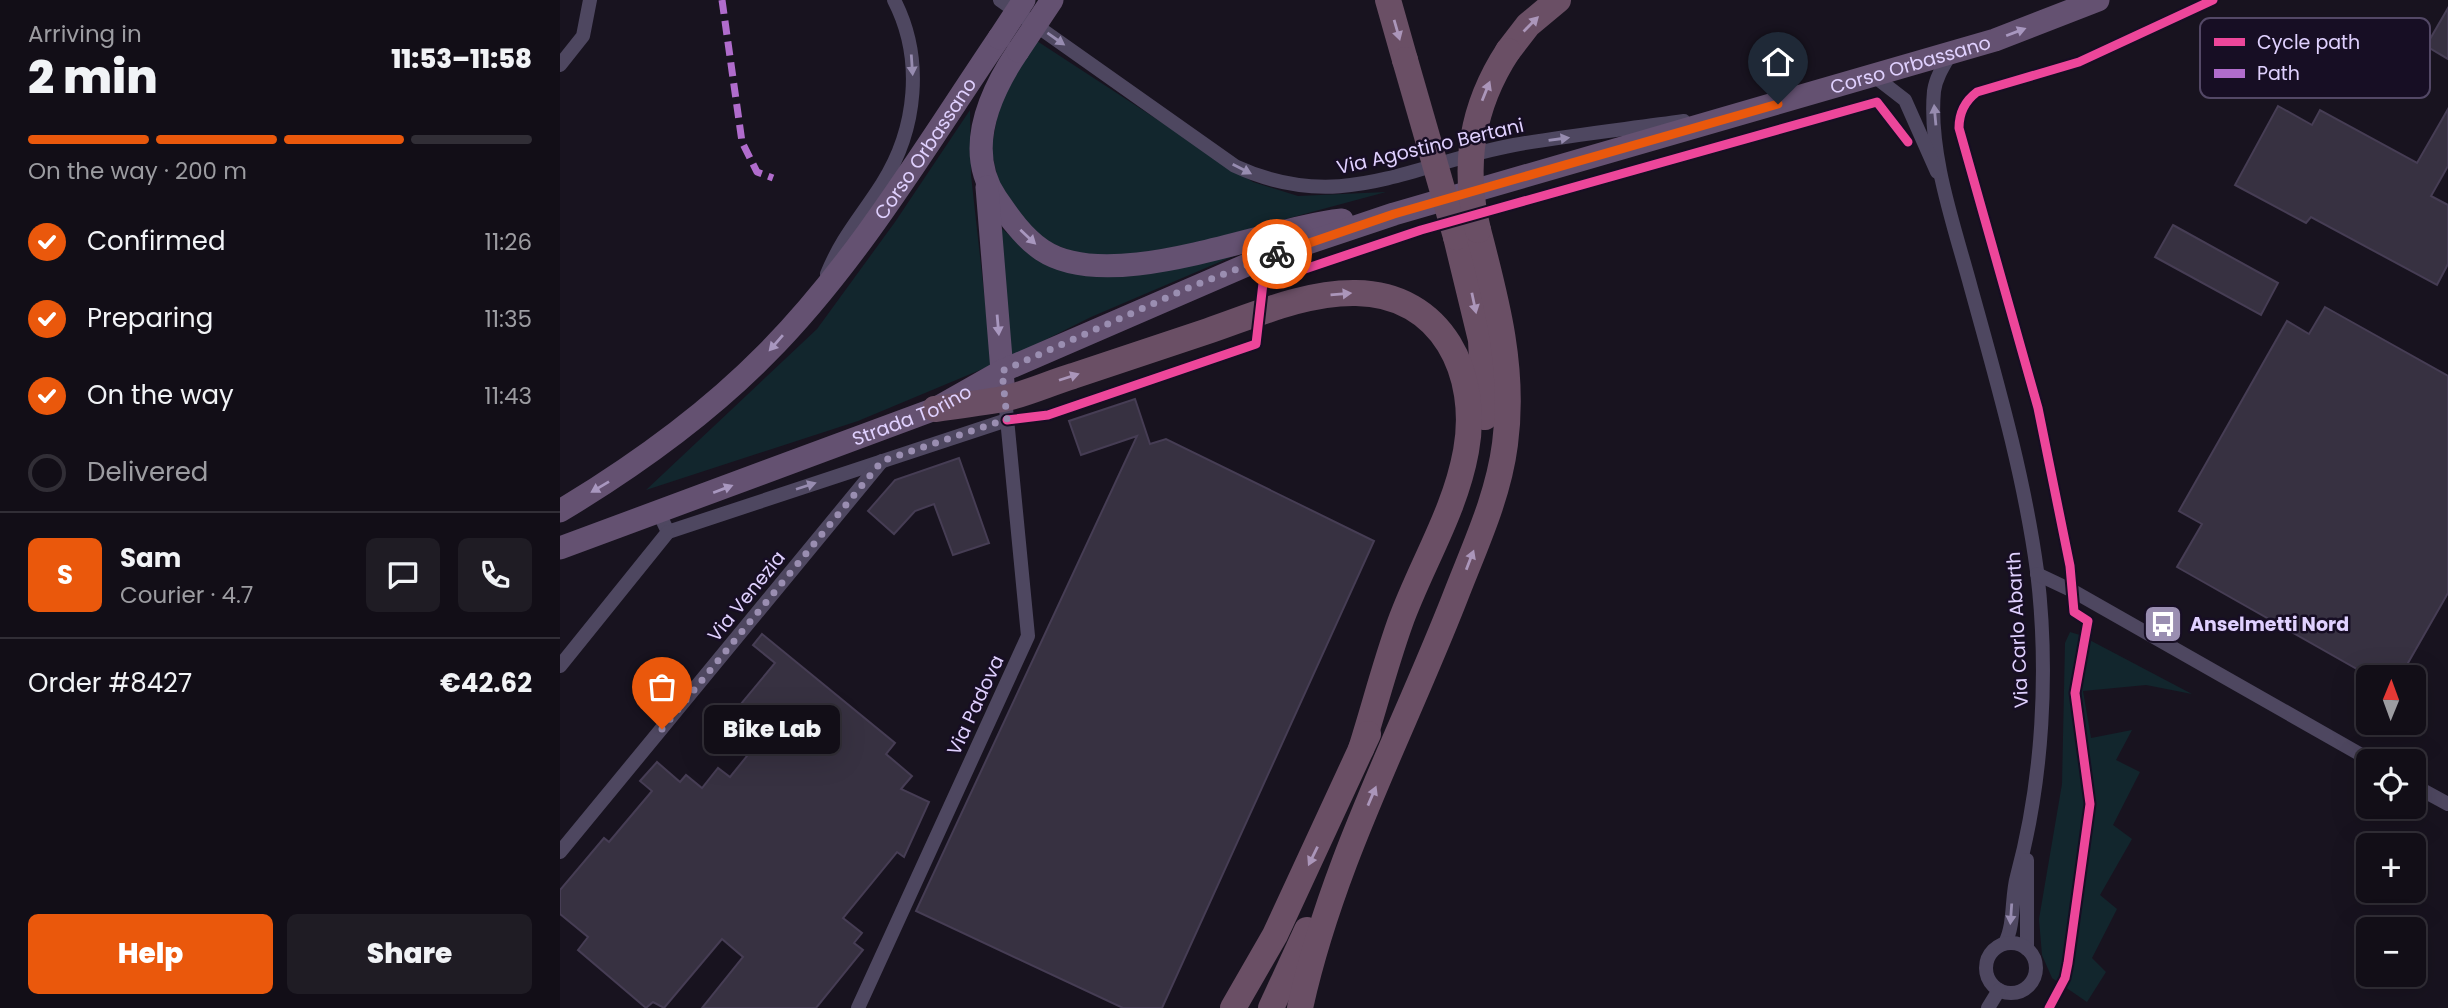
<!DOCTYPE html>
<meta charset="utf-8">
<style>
:root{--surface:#120e17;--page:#1f1c24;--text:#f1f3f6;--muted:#9c9ca1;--line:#312e36;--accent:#ea580c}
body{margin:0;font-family:Poppins,sans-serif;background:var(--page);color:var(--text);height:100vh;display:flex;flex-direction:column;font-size:26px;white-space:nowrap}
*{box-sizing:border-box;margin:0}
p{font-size:23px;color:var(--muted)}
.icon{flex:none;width:38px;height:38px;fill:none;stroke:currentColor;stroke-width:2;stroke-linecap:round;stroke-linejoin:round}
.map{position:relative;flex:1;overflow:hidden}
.side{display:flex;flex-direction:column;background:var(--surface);width:560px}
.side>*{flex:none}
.needle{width:46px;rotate:1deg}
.controls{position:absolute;left:1796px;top:665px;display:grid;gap:14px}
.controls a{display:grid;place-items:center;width:70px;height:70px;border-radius:10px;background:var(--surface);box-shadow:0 7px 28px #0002,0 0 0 2px var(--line);font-size:35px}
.pin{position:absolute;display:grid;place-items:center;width:60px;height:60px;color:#fff;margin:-72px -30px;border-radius:50% 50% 50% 0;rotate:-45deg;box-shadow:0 0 7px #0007}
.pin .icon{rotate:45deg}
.courier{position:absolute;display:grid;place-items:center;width:70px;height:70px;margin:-35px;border:5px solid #ea580c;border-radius:50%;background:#fff;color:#222;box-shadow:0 2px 9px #0007}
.bubble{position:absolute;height:49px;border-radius:10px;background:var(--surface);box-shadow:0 7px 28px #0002,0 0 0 2px var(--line);font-size:23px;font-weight:800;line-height:49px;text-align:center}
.overview em{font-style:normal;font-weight:800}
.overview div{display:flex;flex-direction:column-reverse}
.overview{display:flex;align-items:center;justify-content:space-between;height:119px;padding:0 28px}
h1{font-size:46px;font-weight:800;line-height:52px}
.bar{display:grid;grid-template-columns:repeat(4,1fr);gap:10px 7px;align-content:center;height:84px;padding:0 28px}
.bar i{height:9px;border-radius:5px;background:var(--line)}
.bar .current{background:var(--accent)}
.bar p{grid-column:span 4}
.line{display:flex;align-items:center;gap:18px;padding:0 28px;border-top:2px solid var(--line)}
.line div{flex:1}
.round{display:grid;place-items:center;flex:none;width:74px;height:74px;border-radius:10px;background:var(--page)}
ol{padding:0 28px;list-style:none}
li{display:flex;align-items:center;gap:21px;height:77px}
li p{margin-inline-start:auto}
li .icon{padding:7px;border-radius:50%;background:var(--accent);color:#fff;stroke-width:4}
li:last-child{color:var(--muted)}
li i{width:38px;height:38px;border:4px solid var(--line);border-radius:50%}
.cta{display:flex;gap:14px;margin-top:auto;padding:14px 28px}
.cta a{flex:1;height:80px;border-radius:10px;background:var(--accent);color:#fff;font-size:28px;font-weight:800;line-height:80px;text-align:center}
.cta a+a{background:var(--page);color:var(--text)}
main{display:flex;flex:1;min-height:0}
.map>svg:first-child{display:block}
.green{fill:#12262d}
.building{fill:#373141;stroke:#463d54;stroke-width:2}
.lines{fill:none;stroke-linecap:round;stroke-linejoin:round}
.minor{stroke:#4e4760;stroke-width:14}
.primary{stroke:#645171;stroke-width:23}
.motorway{stroke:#6a4f65;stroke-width:26}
.primary-bridge{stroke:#645171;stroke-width:23}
.motorway-bridge{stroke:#6a4f65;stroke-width:26}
.quiet{stroke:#b06ccc;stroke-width:7;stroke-dasharray:14 7;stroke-linecap:butt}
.cycleway-casing{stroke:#170e24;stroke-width:13}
.cycleway{stroke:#ed469a;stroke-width:9}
.oneway{fill:#ab96ba}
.oneway2{fill:#a897bf}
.oneway3{fill:#978cb0}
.done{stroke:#9a8eb1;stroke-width:7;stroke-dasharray:0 12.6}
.route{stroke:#ea580c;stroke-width:9}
.labels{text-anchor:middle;stroke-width:5;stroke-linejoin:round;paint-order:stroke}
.street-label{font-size:19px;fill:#e0d1ff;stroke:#170e24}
.poi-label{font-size:19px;font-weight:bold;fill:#e0d1ff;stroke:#170e24;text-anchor:start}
.key{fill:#170e24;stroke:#534866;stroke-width:2}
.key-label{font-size:19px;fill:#e0d1ff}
</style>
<main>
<section class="side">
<div class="overview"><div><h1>2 min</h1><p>Arriving in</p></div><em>11:53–11:58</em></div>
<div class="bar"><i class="current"></i><i class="current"></i><i class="current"></i><i></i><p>On the way · 200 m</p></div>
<ol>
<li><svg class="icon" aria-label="check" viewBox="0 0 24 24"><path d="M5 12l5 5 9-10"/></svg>Confirmed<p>11:26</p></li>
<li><svg class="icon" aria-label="check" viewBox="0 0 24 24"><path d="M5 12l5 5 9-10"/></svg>Preparing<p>11:35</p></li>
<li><svg class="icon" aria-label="check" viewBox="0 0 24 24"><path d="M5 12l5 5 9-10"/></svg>On the way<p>11:43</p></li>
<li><i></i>Delivered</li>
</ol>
<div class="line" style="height:126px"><b class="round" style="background:var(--accent);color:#fff">S</b><div><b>Sam</b><p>Courier · 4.7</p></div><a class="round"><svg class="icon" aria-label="chat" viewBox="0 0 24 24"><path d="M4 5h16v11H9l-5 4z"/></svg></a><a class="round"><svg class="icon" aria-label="phone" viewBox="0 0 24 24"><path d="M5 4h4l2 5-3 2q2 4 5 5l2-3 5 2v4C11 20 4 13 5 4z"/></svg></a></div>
<div class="line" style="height:91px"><div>Order #8427</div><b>€42.62</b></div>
<div class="cta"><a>Help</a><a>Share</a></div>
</section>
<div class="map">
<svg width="1888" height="1008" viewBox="0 0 1888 1008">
<rect width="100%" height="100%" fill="#18131f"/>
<g class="green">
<path d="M 477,41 L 693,182 L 738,196 L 826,192 L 637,243 L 562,256 L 522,255 L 488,242 L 473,231 L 440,187 L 431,150 L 442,92 Z"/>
<path d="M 410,110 L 411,175 L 432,365 L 298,421 L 86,490 L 257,329 L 335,222 Z"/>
<path d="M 439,226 L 472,255 L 676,255 L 531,317 L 449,358 Z"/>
<path d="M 1510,632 L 1520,635 L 1632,694 L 1586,685 L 1523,691 L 1531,738 L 1572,730 L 1556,760 L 1580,772 L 1553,825 L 1572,839 L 1540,895 L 1557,909 L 1532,958 L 1546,972 L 1527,1002 L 1492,978 L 1482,955 L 1479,919 L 1502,784 L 1505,643 Z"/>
</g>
<g class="building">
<path d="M 1888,8 L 1888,59 L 1866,46 Z"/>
<path d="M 1718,106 L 1752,125 L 1760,110 L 1857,163 L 1888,109 L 1888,166 L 1871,196 L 1888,205 L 1888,264 L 1877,285 L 1751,217 L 1746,223 L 1675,185 Z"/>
<path d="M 1613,225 L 1718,283 L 1701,315 L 1595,257 Z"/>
<path d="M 1765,307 L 1888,376 L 1888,593 L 1840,677 L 1811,677 L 1617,567 L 1642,524 L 1619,511 L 1727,321 L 1749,334 Z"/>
<path d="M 575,399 L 590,444 L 606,439 L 814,541 L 602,1008 L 563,1008 L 356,911 L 577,436 L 521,455 L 509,421 Z"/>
<path d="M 399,458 L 429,543 L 393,555 L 374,504 L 355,511 L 334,534 L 308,511 L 335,480 Z"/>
<path d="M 202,634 L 335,743 L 326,754 L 352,776 L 341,789 L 369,802 L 344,857 L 337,852 L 283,918 L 302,933 L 294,943 L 303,950 L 256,1008 L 142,1008 L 183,957 L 162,939 L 104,1008 L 93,1002 L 86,1008 L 18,950 L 28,937 L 0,914 L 0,890 L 44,838 L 49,842 L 92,791 L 80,781 L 97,762 L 120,782 L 126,775 L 142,788 L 158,768 L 170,777 L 204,735 L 175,711 L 215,663 L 193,645 Z"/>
</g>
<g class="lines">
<g class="minor">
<path d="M 440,0 L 675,166 C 781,215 851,164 954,145 C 1010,135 1068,129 1124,121"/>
<path d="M 1391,53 C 1384,65 1376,77 1374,91 C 1368,154 1395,228 1411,288 C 1437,382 1464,475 1477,571 C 1489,670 1483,780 1457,876 C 1451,897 1455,924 1445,943"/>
<path d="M 0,65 L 23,36 L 30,0"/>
<path d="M 1314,76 L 1345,100 L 1377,172"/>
<path d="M 267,274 C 282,237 301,217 322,184 C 357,129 364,58 334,0"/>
<path d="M 99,513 L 108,532 L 447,420"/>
<path d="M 1477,574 L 1513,591 L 1812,761"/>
<path d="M 0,666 L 108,532"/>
<path d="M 1853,785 L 1888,804"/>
<path d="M 0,852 L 322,461"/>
<path d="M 1467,860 L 1467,949"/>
<circle cx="1451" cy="968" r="25"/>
<path d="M 298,1008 L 468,636 L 445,398"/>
<path d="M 1428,1008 L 1439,990"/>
</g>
<g class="primary">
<path d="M 458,51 C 429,94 404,150 436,198 C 449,217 463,237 482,250 C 551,296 704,228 782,220"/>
<path d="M 427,187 L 443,383"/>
<path id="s1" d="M 0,511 C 73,467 146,415 206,354 C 296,264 368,143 439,38"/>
<path id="s2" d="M 0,548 L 375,409 L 442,371 L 703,258 L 834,214 L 1435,40 L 1538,0"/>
</g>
<g class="motorway">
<path d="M 828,0 L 845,60"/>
<path d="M 948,51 L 968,25 L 998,0"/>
<path d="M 896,237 L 921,340 L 925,417"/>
<path d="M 375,409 C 397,406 420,403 443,399 C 466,394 490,383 513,376 C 558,361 603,346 648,331 C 695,315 746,292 796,293 C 883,294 920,375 906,451 C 895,512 861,565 840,623 C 825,665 814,708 801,749"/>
<path d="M 673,1008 L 715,935 L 808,734"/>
<path d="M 711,1008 L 747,930"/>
<path d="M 740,1008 C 771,866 841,735 894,600 C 913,550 938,499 945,444 C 955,370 937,302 918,230"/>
</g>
<g class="primary-bridge">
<path d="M 439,38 L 464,0"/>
<path d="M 458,51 L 492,0"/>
</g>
<g class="motorway-bridge">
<path d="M 845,60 L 896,237"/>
<path d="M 918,230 C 902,166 912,106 948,51"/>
</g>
<path class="quiet" d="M 162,0 L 182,142 L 197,172 L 213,178"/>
<g class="cycleway-casing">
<g id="cycleway">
<path d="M 447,420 L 488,415 L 696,344 L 703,283 L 861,230 L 1317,102 L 1348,142"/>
<path d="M 1489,1008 L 1505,978 L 1508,963 L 1530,804 L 1515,693 L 1528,621 L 1514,612 L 1510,566 L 1478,408 L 1399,128 C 1399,113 1405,101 1417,92 L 1519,62 L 1653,0"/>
</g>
</g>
<use href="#cycleway" class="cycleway"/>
</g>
<defs><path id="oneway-solid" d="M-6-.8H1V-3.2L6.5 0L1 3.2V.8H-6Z" transform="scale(1.75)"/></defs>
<g class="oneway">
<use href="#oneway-solid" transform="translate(971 24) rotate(-45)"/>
<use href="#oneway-solid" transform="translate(837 30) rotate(74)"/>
<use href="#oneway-solid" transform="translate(926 91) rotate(-68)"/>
<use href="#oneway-solid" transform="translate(781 294) rotate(-5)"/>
<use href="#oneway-solid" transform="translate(914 303) rotate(78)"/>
<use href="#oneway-solid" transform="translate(509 377) rotate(-18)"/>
<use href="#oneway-solid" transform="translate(910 560) rotate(-69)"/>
<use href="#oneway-solid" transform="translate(812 796) rotate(-67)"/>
<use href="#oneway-solid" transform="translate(753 856) rotate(116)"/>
</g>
<g class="oneway2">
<use href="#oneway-solid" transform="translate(1456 32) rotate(-21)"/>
<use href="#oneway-solid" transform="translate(468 237) rotate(43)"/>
<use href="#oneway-solid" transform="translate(438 325) rotate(85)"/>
<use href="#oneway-solid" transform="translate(216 343) rotate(131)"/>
<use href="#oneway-solid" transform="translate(40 487) rotate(149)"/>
<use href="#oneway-solid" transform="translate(163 489) rotate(-21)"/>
</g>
<g class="oneway3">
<use href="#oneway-solid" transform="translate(496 39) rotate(35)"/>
<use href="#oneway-solid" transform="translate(352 65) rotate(86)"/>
<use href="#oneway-solid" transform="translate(1375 115) rotate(-95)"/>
<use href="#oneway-solid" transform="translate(999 139) rotate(-8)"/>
<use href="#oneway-solid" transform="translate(682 169) rotate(27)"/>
<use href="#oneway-solid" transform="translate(246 486) rotate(-18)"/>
<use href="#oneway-solid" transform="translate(1451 914) rotate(94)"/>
</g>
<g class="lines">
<path class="done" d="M 102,729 L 322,461 L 447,419 L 442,371 L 635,285 L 717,254"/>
<path class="route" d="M 717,254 L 834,214 L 1218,104"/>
</g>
<defs>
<g id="bus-square" transform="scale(2.0125)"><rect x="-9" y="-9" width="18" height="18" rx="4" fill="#9a8eb1" stroke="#170e24"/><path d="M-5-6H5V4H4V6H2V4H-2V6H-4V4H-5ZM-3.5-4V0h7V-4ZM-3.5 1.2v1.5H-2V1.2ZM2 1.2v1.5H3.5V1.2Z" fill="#fff"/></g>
</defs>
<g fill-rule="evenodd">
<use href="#bus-square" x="1603" y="624"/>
</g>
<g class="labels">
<g class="street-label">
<text dy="7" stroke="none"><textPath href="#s2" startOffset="1437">Corso Orbassano</textPath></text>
<text transform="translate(870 146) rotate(-13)" y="7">Via Agostino Bertani</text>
<text dy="7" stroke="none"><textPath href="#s1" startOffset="520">Corso Orbassano</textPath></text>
<text dy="7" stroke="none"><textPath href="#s2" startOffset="376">Strada Torino</textPath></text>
<text transform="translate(186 596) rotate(-51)" y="7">Via Venezia</text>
<text transform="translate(1457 630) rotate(-93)" y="7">Via Carlo Abarth</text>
<text transform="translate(415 705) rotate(-65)" y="7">Via Padova</text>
</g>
<g class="poi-label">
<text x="1630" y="631">Anselmetti Nord</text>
</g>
</g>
<rect x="1640" y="18" width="230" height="80" rx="10" class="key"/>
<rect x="1654" y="38" width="31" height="8" fill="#ed469a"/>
<rect x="1654" y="69" width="31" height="9" fill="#b06ccc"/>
<g class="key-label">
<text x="1697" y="49">Cycle path</text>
<text x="1697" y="80">Path</text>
</g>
</svg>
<div class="controls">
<a><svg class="needle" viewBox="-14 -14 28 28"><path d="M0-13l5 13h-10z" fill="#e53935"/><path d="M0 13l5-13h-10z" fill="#9c9ca1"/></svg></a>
<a><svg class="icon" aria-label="locate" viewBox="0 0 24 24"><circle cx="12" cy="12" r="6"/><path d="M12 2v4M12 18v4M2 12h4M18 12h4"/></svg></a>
<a>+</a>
<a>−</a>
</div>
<div class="pin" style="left:102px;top:729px;background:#ea580c"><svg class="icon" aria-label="bag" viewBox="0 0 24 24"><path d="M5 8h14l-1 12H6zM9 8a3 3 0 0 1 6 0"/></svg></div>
<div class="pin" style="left:1218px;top:104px;background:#1f2937"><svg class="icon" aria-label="home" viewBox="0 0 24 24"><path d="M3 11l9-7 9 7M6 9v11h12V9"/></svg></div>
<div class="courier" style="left:717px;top:254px"><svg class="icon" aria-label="bike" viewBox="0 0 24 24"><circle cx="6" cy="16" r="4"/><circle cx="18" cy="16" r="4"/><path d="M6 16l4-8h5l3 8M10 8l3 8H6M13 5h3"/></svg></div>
<div class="bubble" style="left:144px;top:705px;width:136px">Bike Lab</div>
</div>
</main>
